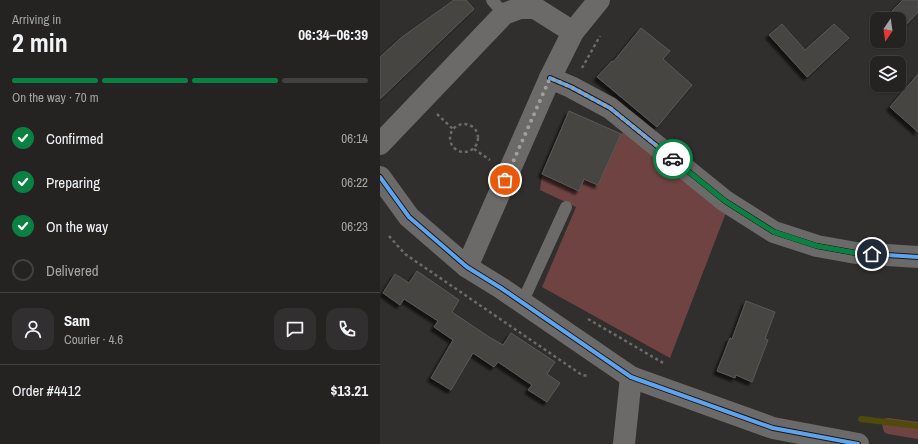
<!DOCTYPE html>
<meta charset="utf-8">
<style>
:root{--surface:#252322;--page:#312f2f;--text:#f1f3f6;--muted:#a3a4a5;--line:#424040;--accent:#0b8043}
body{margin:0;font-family:"Archivo Narrow",sans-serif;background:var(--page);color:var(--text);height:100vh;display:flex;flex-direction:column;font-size:15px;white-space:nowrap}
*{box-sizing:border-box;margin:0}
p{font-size:13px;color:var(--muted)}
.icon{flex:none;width:22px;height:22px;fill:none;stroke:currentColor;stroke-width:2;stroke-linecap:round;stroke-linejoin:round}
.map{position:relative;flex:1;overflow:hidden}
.panel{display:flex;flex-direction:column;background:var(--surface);width:380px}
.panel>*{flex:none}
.needle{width:26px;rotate:193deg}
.tools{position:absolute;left:490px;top:12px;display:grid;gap:8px}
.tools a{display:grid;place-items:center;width:36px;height:36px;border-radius:8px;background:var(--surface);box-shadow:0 1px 3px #0004,0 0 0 1px var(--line);font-size:20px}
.pin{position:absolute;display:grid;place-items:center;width:34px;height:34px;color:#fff;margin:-17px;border:2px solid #fff;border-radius:50%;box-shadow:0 1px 4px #0007}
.courier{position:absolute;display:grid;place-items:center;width:40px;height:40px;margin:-20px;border:3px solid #0b8043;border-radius:50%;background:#fff;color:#222;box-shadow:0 1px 5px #0007}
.headline em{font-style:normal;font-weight:700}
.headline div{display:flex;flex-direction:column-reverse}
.headline{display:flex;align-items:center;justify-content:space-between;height:68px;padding:0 12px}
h1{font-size:26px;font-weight:700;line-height:30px}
.bar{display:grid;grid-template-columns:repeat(4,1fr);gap:6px 4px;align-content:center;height:48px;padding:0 12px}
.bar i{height:5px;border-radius:3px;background:var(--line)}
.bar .on{background:var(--accent)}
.bar p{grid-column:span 4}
.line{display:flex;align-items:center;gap:10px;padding:0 12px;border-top:1px solid var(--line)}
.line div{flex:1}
.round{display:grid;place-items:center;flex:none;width:42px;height:42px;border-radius:12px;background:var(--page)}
ol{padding:0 12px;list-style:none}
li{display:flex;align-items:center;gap:12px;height:44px}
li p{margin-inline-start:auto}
li .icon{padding:4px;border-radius:50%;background:var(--accent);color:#fff;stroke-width:4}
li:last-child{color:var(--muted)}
li i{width:22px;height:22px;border:2px solid var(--line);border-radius:50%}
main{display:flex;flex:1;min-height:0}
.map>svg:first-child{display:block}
.green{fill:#704343}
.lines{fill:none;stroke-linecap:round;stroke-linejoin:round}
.stream{stroke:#504b0a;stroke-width:6}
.building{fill:#464443;stroke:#5a5857;filter:url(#shadow)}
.path{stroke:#6c6b69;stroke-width:2.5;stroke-dasharray:3 3;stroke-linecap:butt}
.service{stroke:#6c6a68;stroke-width:12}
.minor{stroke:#6c6a68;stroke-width:22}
.tertiary{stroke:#6c6a68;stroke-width:22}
.cycleway-casing{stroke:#191716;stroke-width:6}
.cycleway{stroke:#60a3ed;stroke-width:4}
.done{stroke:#a19f9d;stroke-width:4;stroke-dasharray:0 7.2}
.route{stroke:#0b8043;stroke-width:5}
</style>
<main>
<section class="panel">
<div class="headline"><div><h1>2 min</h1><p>Arriving in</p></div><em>06:34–06:39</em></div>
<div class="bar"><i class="on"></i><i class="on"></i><i class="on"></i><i></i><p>On the way · 70 m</p></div>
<ol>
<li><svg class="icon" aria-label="check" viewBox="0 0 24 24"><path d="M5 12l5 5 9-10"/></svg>Confirmed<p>06:14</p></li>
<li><svg class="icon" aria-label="check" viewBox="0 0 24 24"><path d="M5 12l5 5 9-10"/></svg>Preparing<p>06:22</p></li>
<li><svg class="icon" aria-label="check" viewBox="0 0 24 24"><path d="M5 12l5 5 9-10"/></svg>On the way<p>06:23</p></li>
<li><i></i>Delivered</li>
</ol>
<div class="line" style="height:72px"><a class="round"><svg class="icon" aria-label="person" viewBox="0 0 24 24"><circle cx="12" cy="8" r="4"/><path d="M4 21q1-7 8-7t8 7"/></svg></a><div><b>Sam</b><p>Courier · 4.6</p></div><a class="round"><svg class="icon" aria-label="chat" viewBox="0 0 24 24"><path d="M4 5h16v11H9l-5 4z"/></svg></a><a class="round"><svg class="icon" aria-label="phone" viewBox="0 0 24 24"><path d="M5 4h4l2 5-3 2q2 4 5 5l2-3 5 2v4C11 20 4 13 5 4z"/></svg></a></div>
<div class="line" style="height:52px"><div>Order #4412</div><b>$13.21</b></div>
</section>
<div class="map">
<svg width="538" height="444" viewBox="0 0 538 444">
<defs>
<filter id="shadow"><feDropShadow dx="-3.5" dy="3.5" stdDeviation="1" flood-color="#0009"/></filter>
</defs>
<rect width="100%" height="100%" fill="#312f2d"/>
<g class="green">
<path d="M 247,130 L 347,210 L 290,358 L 162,287 L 196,207 L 160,190 L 162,175 L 198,191 L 204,179 L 218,185 L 241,134 Z"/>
<path d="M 508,418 L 538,422 L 538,439 L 508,434 L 504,432 L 502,424 L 503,419 Z"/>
</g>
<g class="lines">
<path class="stream" d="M 481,419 L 538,426"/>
</g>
<g class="building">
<path d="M 74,0 L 86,0 L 94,9 L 0,99 L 0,57 L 22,37 Z"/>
<path d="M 523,0 L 538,0 L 538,12 L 524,27 L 519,23 L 519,19 L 515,19 L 510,13 Z"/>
<path d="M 402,24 L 425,50 L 454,24 L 469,38 L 427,77 L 389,35 Z"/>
<path d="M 261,28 L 290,51 L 283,59 L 312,85 L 277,127 L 217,77 L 232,61 L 233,62 Z"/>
<path d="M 538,74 L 538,132 L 510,107 Z"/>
<path d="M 189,111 L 241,134 L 218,185 L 204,179 L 199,191 L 162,174 Z"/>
<path d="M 37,271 L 79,300 L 72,312 L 109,337 L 123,345 L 131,333 L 175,362 L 167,374 L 180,383 L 167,402 L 148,390 L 152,385 L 118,362 L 114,367 L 93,353 L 71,390 L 51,378 L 73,340 L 54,327 L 58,321 L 24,299 L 20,305 L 3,293 L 15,274 L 29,283 Z"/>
<path d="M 366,301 L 395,312 L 385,339 L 388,340 L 372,382 L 356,375 L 355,378 L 337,371 L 350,338 L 352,339 Z"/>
</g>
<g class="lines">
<g class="path">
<path d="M 202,68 L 220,36"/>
<path d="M 57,114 L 73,129"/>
<circle cx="84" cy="138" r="14"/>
<path d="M 94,149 L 110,160"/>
<path d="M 9,236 L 25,254 L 202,375 L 209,376"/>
<path d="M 208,319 L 285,364"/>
</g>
<g class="service">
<path d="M 112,0 L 124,14"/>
<path d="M 142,303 L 186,207"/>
</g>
<g class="minor">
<path d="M 170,78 L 191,87 L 230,108 L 345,201 L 394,232 L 437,246 L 476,253 L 538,257"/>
<path d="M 0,144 L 124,14 L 140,8 L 155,8 L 193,32"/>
<path d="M 87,267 L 121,288 L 251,377 L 393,428 L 478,444"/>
<path d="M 244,444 L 251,377"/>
</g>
<path class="tertiary" d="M 0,177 L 29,217 L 87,267 L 170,78 L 193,32 L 219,0"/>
<g class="cycleway-casing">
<g id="cycleway">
<path d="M 170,78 L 191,87 L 230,108 L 345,201 L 394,232 L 437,246 L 476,253 L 538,257"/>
<path d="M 0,177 L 29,217 L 87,267 L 121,288 L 251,377 L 393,428 L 478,444"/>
</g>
</g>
<use href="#cycleway" class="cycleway"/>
</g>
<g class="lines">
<path class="done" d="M 125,180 L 170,78 L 191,87 L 230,108 L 293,159"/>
<path class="route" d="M 293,159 L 345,201 L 394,232 L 437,246 L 476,253 L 492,254"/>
</g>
</svg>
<div class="tools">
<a><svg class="needle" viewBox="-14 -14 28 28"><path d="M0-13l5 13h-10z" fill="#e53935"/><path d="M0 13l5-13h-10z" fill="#a3a4a5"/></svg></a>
<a><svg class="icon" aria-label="layers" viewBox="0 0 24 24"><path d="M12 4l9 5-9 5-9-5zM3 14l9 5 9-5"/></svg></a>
</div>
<div class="pin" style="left:125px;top:180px;background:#ea580c"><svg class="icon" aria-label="bag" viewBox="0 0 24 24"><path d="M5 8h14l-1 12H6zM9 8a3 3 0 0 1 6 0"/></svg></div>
<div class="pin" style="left:492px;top:254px;background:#1f2937"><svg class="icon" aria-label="home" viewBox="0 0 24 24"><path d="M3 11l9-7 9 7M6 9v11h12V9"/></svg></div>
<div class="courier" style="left:293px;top:159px"><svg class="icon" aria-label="car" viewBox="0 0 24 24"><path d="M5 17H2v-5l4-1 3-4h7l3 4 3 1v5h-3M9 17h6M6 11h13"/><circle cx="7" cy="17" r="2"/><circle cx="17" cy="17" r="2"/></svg></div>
</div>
</main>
